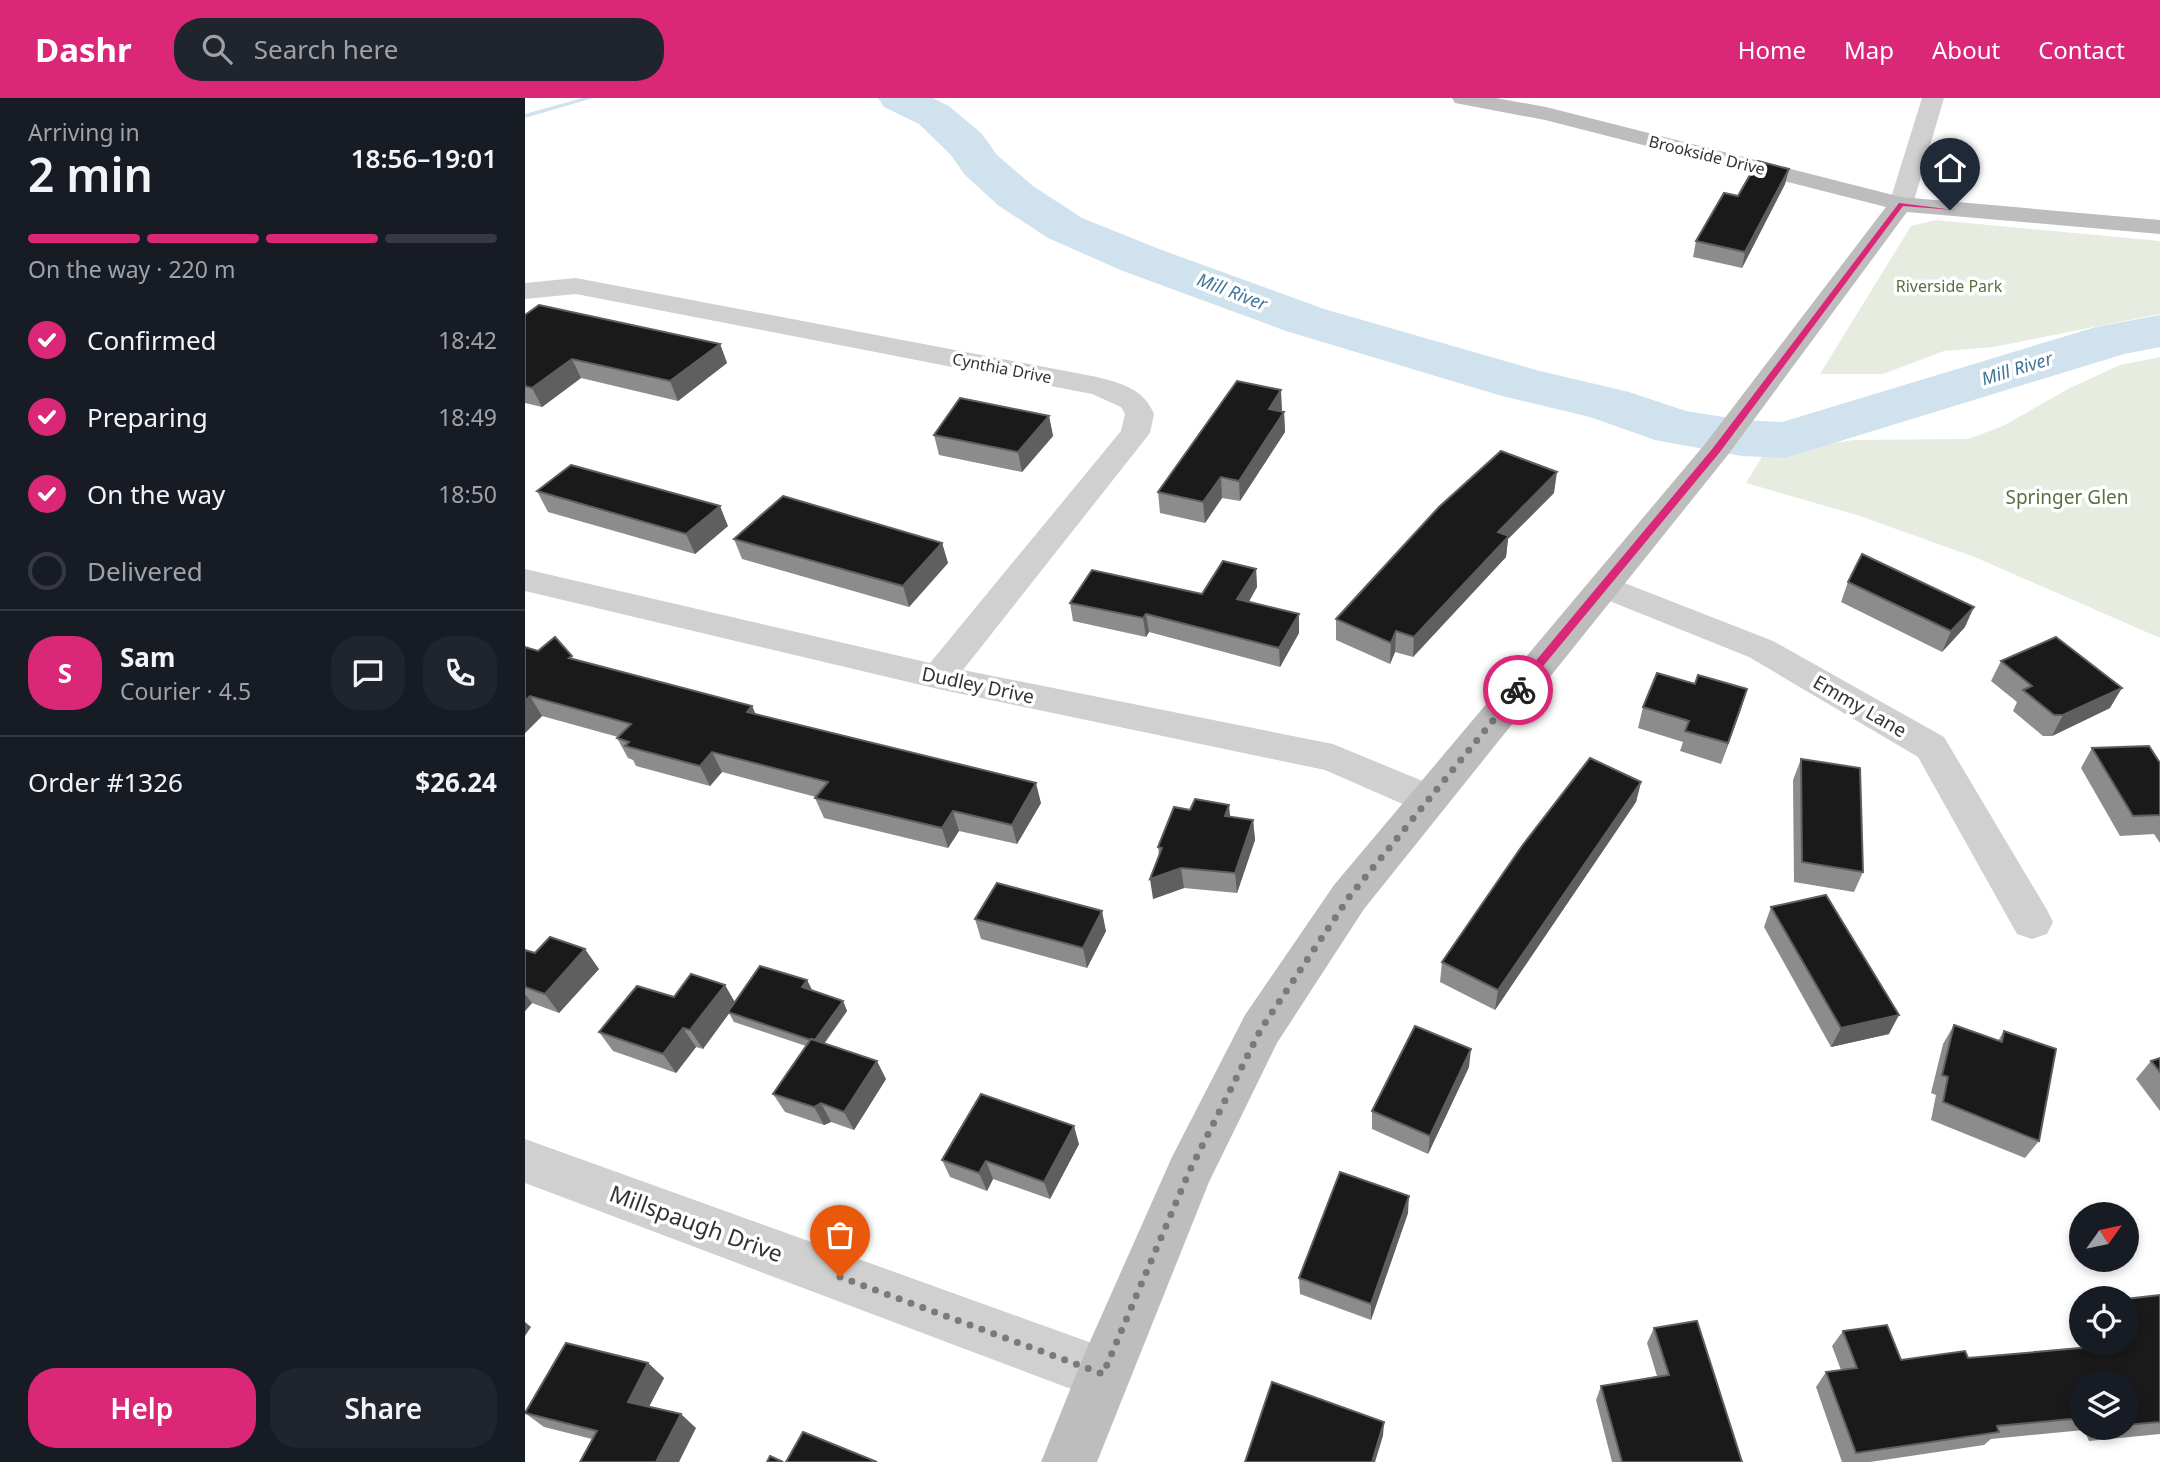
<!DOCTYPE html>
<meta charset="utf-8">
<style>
:root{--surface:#171b24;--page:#20242c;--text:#f1f3f6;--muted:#9ea1a6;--line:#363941;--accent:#db2777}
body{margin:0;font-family:"Noto Sans",sans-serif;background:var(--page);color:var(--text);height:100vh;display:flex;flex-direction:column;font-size:26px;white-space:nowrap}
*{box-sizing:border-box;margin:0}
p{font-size:23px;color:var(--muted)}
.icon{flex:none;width:38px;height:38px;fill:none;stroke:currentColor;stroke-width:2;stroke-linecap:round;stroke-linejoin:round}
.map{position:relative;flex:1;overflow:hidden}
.sheet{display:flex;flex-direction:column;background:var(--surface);width:525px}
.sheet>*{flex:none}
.needle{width:46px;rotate:57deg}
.fabs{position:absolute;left:1544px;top:1104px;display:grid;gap:14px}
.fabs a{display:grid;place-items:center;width:70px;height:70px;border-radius:50%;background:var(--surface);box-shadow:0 4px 10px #0003;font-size:35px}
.pin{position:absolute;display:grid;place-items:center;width:60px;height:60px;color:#fff;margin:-72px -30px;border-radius:50% 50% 50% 0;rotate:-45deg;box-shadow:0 0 7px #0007}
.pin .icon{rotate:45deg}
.courier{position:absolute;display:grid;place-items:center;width:70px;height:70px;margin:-35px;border:5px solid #db2777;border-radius:50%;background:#fff;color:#222;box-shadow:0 2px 9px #0007}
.summary em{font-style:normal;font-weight:600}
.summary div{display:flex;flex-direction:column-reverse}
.summary{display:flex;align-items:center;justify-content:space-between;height:119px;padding:0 28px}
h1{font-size:46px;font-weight:600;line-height:52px}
.bar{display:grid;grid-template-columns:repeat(4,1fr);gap:10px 7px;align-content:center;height:84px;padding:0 28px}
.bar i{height:9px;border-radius:5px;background:var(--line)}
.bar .active{background:var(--accent)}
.bar p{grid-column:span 4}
.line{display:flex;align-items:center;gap:18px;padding:0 28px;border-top:2px solid var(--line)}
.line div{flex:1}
.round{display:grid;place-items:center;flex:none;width:74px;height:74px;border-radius:28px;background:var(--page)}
ol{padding:0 28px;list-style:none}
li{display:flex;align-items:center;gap:21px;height:77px}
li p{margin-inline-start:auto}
li .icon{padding:7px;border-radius:50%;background:var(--accent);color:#fff;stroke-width:4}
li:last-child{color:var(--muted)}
li i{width:38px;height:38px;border:4px solid var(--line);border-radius:50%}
.button{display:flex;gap:14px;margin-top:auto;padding:14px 28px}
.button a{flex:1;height:80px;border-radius:28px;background:var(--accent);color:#fff;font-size:28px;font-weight:600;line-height:80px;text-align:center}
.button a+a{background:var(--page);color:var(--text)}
header{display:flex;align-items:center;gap:42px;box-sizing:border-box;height:98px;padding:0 35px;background:var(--accent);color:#fff}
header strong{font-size:33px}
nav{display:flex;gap:38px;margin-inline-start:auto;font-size:24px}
.search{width:490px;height:63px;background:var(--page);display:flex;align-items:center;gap:18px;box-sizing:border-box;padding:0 24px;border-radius:28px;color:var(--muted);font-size:26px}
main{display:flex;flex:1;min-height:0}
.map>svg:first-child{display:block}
.green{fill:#e6ecdf}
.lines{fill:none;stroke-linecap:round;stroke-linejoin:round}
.stream{fill:#cfe2ee;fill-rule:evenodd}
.river{fill:#cfe2ee;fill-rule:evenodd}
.minor{fill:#d0d0d0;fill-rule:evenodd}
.tertiary{fill:#d0d0d0;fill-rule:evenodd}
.secondary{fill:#bdbdbd;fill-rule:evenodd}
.wall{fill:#8c8c8c;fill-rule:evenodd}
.shaded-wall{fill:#5f5f5f}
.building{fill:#1a1a1a;stroke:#5f5f5f;stroke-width:2}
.route{fill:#db2777}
.done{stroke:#7a7a7a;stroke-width:7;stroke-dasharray:0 12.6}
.labels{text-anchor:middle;stroke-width:7;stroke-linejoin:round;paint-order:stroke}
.far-street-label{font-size:16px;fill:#333;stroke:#fff}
.far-park-label{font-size:16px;fill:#56703f;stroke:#fff}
.far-water-label{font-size:18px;font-style:italic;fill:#3f7597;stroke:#fff}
.park-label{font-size:19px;fill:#56703f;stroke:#fff}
.street-label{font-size:19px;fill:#333;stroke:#fff}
.near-street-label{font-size:23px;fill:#333;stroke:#fff}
</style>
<header>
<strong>Dashr</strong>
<div class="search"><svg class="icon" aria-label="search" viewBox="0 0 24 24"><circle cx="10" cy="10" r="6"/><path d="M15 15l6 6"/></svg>Search here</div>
<nav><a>Home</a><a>Map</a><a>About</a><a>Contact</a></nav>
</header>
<main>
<section class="sheet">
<div class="summary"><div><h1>2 min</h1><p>Arriving in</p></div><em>18:56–19:01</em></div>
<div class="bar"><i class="active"></i><i class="active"></i><i class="active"></i><i></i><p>On the way · 220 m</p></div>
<ol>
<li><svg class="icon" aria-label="check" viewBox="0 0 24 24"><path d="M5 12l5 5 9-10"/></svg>Confirmed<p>18:42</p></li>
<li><svg class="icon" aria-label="check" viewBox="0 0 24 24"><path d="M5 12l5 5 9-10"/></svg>Preparing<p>18:49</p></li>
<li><svg class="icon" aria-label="check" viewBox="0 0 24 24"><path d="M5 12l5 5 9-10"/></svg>On the way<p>18:50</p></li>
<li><i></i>Delivered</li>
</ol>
<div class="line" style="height:126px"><b class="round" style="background:var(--accent);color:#fff">S</b><div><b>Sam</b><p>Courier · 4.5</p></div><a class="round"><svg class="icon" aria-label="chat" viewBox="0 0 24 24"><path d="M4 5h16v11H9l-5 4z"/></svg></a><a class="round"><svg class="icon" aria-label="phone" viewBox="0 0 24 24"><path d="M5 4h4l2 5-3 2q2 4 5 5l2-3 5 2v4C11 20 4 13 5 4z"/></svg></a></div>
<div class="line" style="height:91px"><div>Order #1326</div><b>$26.24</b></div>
<div class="button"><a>Help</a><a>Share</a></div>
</section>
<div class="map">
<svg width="1635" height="1364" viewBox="0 0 1635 1364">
<rect width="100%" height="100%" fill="#fff"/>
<g class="green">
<path d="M 1410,122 L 1635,143 L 1635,216 L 1468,249 L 1419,253 L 1358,276 L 1295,276 L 1386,128 Z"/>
<path d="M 1635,259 L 1635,540 L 1452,460 L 1332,417 L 1221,385 L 1240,354 L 1329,342 L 1443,341 L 1478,328 L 1543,291 L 1595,267 Z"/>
</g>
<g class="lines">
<path class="stream" d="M 57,0 L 68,0 L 0,20 L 0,16 Z"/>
<path class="river" d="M 353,0 L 408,0 L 424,8 L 457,36 L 472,57 L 508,88 L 557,120 L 634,151 L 799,211 L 1011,272 L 1104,294 L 1161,313 L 1217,322 L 1257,324 L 1571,229 L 1635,217 L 1635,249 L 1599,256 L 1260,360 L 1217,358 L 1130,342 L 1065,319 L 977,298 L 761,233 L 598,173 L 523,140 L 474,108 L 440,77 L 425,56 L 394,26 L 359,9 Z"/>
<g class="minor">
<path d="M 51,180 L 572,279 C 596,285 619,291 629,316 L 625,335 L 438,572 L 808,646 L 917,691 L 922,701 L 917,711 L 903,716 L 889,711 L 800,672 L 413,591 L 0,493 L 0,471 L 405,565 L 596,333 L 600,316 L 596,309 L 567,296 L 51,196 L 0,201 L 0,185 Z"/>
<path d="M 1079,477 L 1248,543 L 1419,639 L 1522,812 L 1528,824 L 1522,836 L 1507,841 L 1492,836 L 1393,659 L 1224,559 L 1067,496 L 1062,488 L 1067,480 Z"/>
<path d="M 0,1041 L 578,1249 L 597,1257 L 605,1276 L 597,1295 L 578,1303 L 0,1085 Z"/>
</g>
<path class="tertiary" d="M 1397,0 L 1419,0 L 1388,106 L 1384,111 L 1368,111 L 1364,106 Z"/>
<path class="secondary" d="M 927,0 L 971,0 L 1021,9 L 1376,99 L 1635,122 L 1635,136 L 1382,114 L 1202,358 L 839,811 L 752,945 L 684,1084 L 572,1364 L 516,1364 L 559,1257 L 647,1059 L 720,917 L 809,787 L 1180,346 L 1361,109 L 1020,22 L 930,5 Z"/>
</g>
<g class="wall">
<path d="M 1264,71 L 1260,86 L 1217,170 L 1168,159 L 1171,143 L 1213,98 Z"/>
<path d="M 0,217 L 195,246 L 202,265 L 153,303 L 56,280 L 17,309 L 0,305 Z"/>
<path d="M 757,312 L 756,313 L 759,314 L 760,334 L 715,403 L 697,400 L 680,425 L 635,415 L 633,394 Z"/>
<path d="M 524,318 L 528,338 L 497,374 L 414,357 L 409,337 Z"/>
<path d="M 12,393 L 203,428 L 170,456 L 23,414 Z"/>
<path d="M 1029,395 L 983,441 L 981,459 L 888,559 L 870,554 L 865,566 L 811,542 L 811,521 Z"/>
<path d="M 209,441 L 417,445 L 423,465 L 384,509 L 217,461 Z"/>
<path d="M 731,471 L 732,489 L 724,504 L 774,535 L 755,569 L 624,534 L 621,539 L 548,523 L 545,505 L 677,496 Z"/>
<path d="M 1323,484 L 1440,529 L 1417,554 L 1316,504 Z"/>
<path d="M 0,549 L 227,608 L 230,616 L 516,705 L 492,746 L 434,733 L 423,750 L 299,720 L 290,700 L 291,699 L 197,674 L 185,688 L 111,668 L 108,662 L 103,660 L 92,640 L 93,639 L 17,618 L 0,635 Z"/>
<path d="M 1476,563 L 1585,610 L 1527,638 L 1518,638 L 1488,613 L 1492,604 L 1466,583 Z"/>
<path d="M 1118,609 L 1216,611 L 1196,666 L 1155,653 L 1158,644 L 1113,630 Z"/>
<path d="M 1567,650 L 1635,665 L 1635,745 L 1629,736 L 1595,738 L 1556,670 Z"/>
<path d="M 1276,661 L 1338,774 L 1329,794 L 1269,784 L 1268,682 Z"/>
<path d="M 1116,684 L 1111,704 L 970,912 L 915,884 L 917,864 Z"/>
<path d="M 665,712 L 728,722 L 730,742 L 712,795 L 659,790 L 628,801 L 634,758 L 633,749 Z"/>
<path d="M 1246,809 L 1364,936 L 1306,949 L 1239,829 Z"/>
<path d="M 450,821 L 581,833 L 562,870 L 456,841 Z"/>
<path d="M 0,852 L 10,855 L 74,871 L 34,915 L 7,905 L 0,913 Z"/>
<path d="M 282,882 L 287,892 L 318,903 L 322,913 L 300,945 L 361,981 L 329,1032 L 306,1024 L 299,1027 L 260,1014 L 248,996 L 281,948 L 209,924 L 204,915 L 178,951 L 171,949 L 151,975 L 88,953 L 74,934 L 149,899 L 210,904 Z"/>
<path d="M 1429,927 L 1473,943 L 1479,933 L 1514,1043 L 1500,1060 L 1406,1022 L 1411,997 L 1406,995 L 1418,946 Z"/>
<path d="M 1635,960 L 1635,1013 L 1611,981 L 1626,963 Z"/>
<path d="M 944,969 L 903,1056 L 847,1031 L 847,1013 Z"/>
<path d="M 554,1046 L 525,1101 L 468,1081 L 462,1093 L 425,1079 L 417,1062 Z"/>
<path d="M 883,1115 L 846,1222 L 775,1196 L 774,1180 Z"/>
<path d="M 1635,1197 L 1635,1336 L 1564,1343 L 1559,1332 L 1466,1341 L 1459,1347 L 1345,1364 L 1317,1364 L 1291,1289 L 1301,1274 L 1316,1272 L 1307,1248 L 1318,1233 L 1376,1262 L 1443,1260 L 1579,1247 L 1579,1246 L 1601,1246 L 1601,1201 ZM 1556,1284 L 1601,1284 L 1601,1330 L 1556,1330 Z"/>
<path d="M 1129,1230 L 1217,1364 L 1087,1364 L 1071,1302 L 1076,1288 L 1132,1278 L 1122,1245 Z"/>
<path d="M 123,1265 L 139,1280 L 124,1309 L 171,1330 L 67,1341 L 19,1329 L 0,1315 Z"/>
</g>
<g class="shaded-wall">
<path d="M 1264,71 L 1260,86 L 1217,170 L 1220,154 Z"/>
<path d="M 195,246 L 202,265 L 153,303 L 145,283 Z"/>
<path d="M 47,261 L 56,280 L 17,309 L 7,290 Z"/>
<path d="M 756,292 L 757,312 L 745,331 L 744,311 Z"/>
<path d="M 759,314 L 760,334 L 715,403 L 714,383 Z"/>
<path d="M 524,318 L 528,338 L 497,374 L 493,354 Z"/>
<path d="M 1032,374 L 1029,395 L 983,441 L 981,459 L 888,559 L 889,539 L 973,434 Z"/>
<path d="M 696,379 L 697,400 L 680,425 L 678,404 Z"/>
<path d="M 195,408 L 203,428 L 170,456 L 161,436 Z"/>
<path d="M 417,445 L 423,465 L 384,509 L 378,488 Z"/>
<path d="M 731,471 L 732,489 L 714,520 L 712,501 Z"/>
<path d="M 1449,509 L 1440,529 L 1417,554 L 1426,533 Z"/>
<path d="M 621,516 L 624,534 L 621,539 L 618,520 Z"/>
<path d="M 774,516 L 774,535 L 755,569 L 754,550 Z"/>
<path d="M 871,533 L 870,554 L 865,566 L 866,545 Z"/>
<path d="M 1597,590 L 1585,610 L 1527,638 L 1538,617 Z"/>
<path d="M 1222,591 L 1216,611 L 1196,666 L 1203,645 Z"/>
<path d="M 5,598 L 17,618 L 0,635 L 0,603 Z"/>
<path d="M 227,608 L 236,628 L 222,614 Z"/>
<path d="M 187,654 L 197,674 L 185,688 L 175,668 Z"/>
<path d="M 1116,684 L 1111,704 L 970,912 L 973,892 Z"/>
<path d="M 511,685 L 516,705 L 492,746 L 487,727 Z"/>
<path d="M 704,707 L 706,727 L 700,718 Z"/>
<path d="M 428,713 L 434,733 L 423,750 L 417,730 Z"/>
<path d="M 728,722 L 730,742 L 712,795 L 710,775 Z"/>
<path d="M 656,770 L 659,790 L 628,801 L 625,781 Z"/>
<path d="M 577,813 L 581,833 L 562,870 L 558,850 Z"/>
<path d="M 60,851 L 74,871 L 34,915 L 20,896 Z"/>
<path d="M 282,882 L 287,892 L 282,899 L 277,889 Z"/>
<path d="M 200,887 L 211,906 L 178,951 L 165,932 Z"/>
<path d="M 0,896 L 7,905 L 0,913 Z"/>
<path d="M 318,903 L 322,913 L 294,952 L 289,943 Z"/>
<path d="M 1374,917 L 1364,936 L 1306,949 L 1316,930 Z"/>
<path d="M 158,930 L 171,949 L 151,975 L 138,956 Z"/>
<path d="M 946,951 L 944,969 L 903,1056 L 905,1038 Z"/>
<path d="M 352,963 L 361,981 L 329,1032 L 319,1014 Z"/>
<path d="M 296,1005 L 306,1024 L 299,1027 L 289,1009 Z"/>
<path d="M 549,1028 L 554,1046 L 525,1101 L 519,1084 Z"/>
<path d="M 461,1063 L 468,1081 L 462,1093 L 454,1075 Z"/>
<path d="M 884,1098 L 883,1115 L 846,1222 L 846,1206 Z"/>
<path d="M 0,1224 L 6,1229 L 0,1238 Z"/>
<path d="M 123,1265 L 139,1280 L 119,1318 L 103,1304 Z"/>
<path d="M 156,1316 L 171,1330 L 154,1364 L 131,1364 Z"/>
<path d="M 859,1324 L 858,1338 L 850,1364 L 847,1364 Z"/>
</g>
<g class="building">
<path d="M 1233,63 L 1264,71 L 1220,154 L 1171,143 L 1199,95 L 1213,98 Z"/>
<path d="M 14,207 L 195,246 L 145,283 L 47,261 L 7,290 L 0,288 L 0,217 Z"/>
<path d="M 712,283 L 756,292 L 744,311 L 759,314 L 714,383 L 696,379 L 678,404 L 633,394 Z"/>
<path d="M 435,300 L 524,318 L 493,354 L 409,337 Z"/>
<path d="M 976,353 L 1032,374 L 973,434 L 984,438 L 889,539 L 871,533 L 866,545 L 811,521 L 914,409 Z"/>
<path d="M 46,367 L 195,408 L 161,436 L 12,393 Z"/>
<path d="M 258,398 L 417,445 L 378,488 L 209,441 Z"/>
<path d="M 1337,456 L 1449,509 L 1426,533 L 1323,484 Z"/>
<path d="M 698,463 L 731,471 L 712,501 L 774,516 L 754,550 L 621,516 L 618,520 L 545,505 L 567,472 L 677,496 Z"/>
<path d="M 30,539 L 47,558 L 44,560 L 227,608 L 222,614 L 511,685 L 487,727 L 428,713 L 417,730 L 290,700 L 303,684 L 187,654 L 175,668 L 100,648 L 104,644 L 92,640 L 106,626 L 5,598 L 0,603 L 0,549 L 13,553 Z"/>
<path d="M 1531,539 L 1597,590 L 1538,617 L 1529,617 L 1498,592 L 1507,588 L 1476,563 Z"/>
<path d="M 1132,575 L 1170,586 L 1173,577 L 1222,591 L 1203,645 L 1160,633 L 1164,623 L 1118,609 Z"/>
<path d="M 1624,648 L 1635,665 L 1635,717 L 1608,718 L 1567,650 Z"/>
<path d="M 1065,660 L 1116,684 L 973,892 L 917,864 L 997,748 Z"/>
<path d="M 1276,661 L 1335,670 L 1338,774 L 1277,764 Z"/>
<path d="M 670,701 L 704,707 L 700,718 L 728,722 L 710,775 L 656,770 L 625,781 L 637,750 L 633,749 L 649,709 L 665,712 Z"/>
<path d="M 472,785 L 577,813 L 558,850 L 450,821 Z"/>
<path d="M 1301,797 L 1374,917 L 1316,930 L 1246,809 Z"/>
<path d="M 25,839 L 60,851 L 20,896 L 0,889 L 0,852 L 10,855 Z"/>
<path d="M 235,868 L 282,882 L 277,889 L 318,903 L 290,942 L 286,941 L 286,942 L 203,914 Z"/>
<path d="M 166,876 L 200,887 L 165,932 L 158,930 L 138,956 L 74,934 L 112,888 L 149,899 Z"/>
<path d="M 1429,927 L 1477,944 L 1479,933 L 1531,951 L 1514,1043 L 1418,1004 L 1423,979 L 1417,977 Z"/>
<path d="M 890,928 L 946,951 L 905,1038 L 847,1013 Z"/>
<path d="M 286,941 L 352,963 L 319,1014 L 296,1005 L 289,1009 L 248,996 Z"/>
<path d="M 1635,960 L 1635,974 L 1626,963 Z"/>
<path d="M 456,996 L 549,1028 L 519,1084 L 461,1063 L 454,1075 L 417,1062 Z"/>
<path d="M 815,1074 L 884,1098 L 846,1206 L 774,1180 Z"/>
<path d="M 1635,1197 L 1635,1324 L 1601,1327 L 1601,1284 L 1556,1284 L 1556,1320 L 1472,1328 L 1474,1334 L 1331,1355 L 1301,1274 L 1332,1270 L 1318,1233 L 1362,1227 L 1376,1262 L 1440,1253 L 1443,1260 L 1601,1246 L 1603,1245 L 1601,1242 L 1601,1201 Z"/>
<path d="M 1172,1223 L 1217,1364 L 1097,1364 L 1076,1288 L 1144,1277 L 1129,1230 Z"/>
<path d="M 41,1245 L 123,1265 L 103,1304 L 156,1316 L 131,1364 L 55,1364 L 72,1333 L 0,1315 Z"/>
<path d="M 747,1284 L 859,1324 L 847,1364 L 720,1364 Z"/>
<path d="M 278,1334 L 352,1364 L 261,1364 Z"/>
<path d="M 245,1358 L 258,1364 L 242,1364 Z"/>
</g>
<path class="route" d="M 1374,105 L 1429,112 L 1378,108 L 1195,354 L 996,595 L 989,595 L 989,589 L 1188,350 Z"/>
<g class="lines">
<path class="done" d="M 315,1179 L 578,1276 L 664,1074 L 736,931 L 824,799 L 993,592"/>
</g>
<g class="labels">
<g class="far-street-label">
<text transform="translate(1182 57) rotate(14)" y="6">Brookside Drive</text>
<text transform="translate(477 270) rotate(11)" y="6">Cynthia Drive</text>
</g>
<g class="far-park-label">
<text x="1424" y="194">Riverside Park</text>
</g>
<g class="far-water-label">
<text transform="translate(707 194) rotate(21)" y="6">Mill River</text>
<text transform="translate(1492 271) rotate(-17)" y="6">Mill River</text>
</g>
<g class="park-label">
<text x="1542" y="406">Springer Glen</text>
</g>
<g class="street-label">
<text transform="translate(453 587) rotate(12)" y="7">Dudley Drive</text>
<text transform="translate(1335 608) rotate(30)" y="7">Emmy Lane</text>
</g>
<g class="near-street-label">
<text transform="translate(171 1126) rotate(20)" y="8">Millspaugh Drive</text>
</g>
</g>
</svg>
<div class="fabs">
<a><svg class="needle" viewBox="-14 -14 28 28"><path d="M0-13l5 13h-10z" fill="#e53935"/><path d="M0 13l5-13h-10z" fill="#9ea1a6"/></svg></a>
<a><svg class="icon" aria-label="locate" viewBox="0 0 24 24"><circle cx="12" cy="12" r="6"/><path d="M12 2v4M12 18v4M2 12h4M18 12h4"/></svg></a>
<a><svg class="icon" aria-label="layers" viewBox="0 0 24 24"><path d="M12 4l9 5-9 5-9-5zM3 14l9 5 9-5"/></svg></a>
</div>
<div class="pin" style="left:315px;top:1179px;background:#ea580c"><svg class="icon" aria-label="bag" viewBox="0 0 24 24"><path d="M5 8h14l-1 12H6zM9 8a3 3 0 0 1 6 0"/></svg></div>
<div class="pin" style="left:1425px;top:112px;background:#1f2937"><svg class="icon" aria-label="home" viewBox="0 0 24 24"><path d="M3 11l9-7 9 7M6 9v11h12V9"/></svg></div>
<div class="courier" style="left:993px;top:592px"><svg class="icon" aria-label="bike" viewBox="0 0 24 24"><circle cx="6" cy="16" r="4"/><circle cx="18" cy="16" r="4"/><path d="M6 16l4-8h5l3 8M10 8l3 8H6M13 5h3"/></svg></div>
</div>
</main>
